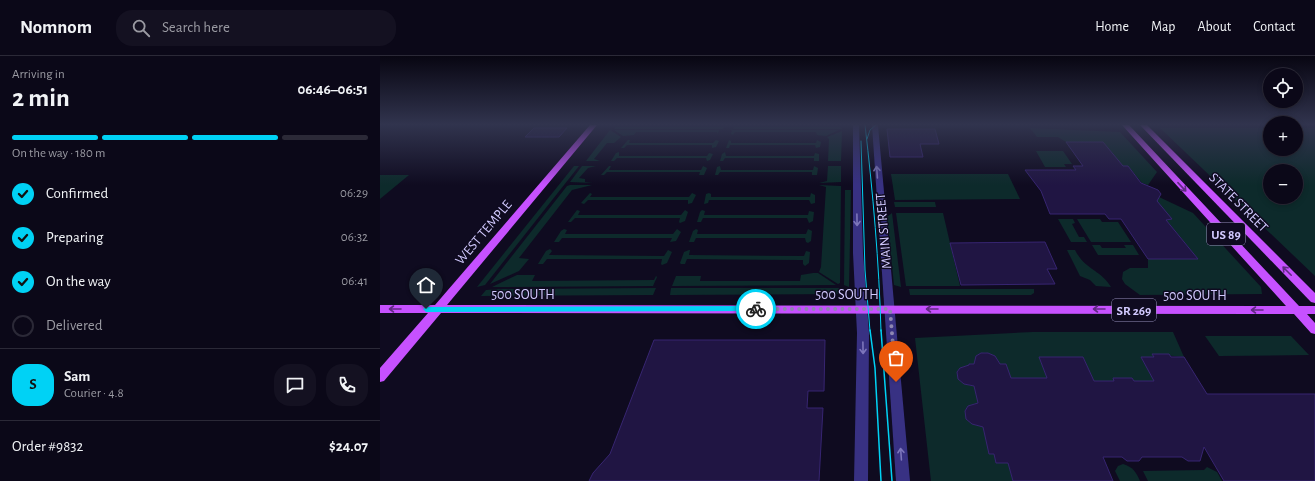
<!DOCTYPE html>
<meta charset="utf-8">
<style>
:root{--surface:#0b0818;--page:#141121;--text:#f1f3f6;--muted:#9a9aa2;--line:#2b2937;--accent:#00d2f5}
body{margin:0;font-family:"Alegreya Sans",sans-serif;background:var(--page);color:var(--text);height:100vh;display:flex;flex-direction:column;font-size:15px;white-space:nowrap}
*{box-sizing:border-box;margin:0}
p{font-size:13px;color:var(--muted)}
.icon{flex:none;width:22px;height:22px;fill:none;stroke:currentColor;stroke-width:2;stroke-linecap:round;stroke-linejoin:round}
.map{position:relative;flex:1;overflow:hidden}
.side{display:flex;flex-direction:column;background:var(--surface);width:380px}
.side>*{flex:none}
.fabs{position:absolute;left:883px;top:12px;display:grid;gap:8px}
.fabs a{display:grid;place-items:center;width:40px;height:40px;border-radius:50%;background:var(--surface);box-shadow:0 2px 6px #0003,0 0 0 1px var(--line);font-size:20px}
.pin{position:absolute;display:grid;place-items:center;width:34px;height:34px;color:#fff;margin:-41px -17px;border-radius:50% 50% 50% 0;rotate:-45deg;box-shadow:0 0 4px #0007}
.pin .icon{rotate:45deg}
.courier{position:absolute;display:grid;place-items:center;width:40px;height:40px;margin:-20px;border:3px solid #00d2f5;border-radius:50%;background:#fff;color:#222;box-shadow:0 1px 5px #0007}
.overview em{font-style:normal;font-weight:600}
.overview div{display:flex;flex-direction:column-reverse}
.overview{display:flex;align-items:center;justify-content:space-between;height:68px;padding:0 12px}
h1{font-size:26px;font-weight:600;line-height:30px}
.bar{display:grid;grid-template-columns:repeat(4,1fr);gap:6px 4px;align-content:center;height:48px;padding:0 12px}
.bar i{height:5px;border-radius:3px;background:var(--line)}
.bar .current{background:var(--accent)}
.bar p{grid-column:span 4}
.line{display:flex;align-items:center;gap:10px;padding:0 12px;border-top:1px solid var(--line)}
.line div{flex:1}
.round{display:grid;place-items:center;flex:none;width:42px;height:42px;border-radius:16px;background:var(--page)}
ol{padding:0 12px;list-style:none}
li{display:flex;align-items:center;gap:12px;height:44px}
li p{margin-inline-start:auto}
li .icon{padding:4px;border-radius:50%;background:var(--accent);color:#111;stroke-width:4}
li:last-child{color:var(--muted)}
li i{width:22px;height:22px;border:2px solid var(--line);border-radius:50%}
header{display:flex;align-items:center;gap:24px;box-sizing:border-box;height:56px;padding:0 20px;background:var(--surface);border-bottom:1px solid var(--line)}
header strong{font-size:19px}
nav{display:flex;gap:22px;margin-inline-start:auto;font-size:14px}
.search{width:280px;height:36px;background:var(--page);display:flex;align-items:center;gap:10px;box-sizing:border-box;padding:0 14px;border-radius:16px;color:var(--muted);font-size:15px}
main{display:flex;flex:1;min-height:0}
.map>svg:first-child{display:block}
.green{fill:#0d2a2b;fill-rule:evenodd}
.building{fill:#201543;stroke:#372571}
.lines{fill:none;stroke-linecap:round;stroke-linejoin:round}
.minor{fill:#383183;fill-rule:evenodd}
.major{fill:#c651ff;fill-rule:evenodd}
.tram-far1{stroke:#00d2f5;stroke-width:1}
.tram{stroke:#00d2f5;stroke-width:1.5}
.oneway{stroke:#7d76bb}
.oneway2{stroke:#612a84}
.route{fill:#00d2f5}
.done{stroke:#8e87b1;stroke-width:4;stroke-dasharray:0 7.2}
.labels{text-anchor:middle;stroke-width:3;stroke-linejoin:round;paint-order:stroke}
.shield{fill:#0f0b20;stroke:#9891bc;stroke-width:1}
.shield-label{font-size:13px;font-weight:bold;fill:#d2caff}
.street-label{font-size:14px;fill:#d2caff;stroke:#0f0b20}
</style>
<header>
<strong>Nomnom</strong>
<div class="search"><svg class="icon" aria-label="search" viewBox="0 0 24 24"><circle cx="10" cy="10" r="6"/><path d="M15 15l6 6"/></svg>Search here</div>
<nav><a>Home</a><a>Map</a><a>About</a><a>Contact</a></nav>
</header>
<main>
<section class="side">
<div class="overview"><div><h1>2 min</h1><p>Arriving in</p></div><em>06:46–06:51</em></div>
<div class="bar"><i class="current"></i><i class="current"></i><i class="current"></i><i></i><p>On the way · 180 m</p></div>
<ol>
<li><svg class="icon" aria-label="check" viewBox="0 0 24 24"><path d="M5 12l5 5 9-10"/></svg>Confirmed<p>06:29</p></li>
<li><svg class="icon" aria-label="check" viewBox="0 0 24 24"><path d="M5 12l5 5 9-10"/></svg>Preparing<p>06:32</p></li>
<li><svg class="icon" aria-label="check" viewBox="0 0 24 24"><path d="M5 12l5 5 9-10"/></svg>On the way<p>06:41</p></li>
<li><i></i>Delivered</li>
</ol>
<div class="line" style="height:72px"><b class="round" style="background:var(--accent);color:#111">S</b><div><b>Sam</b><p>Courier · 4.8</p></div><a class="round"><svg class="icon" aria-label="chat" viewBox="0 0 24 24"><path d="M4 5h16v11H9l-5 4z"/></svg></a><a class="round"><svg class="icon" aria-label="phone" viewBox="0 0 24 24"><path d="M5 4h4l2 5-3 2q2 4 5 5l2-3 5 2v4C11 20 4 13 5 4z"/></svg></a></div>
<div class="line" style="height:52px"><div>Order #9832</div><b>$24.07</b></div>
</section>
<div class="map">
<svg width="935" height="425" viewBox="0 0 935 425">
<rect width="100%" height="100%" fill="#0f0b20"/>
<g class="green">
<path d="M 235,71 L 344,71 L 343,73 L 234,73 Z"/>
<path d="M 354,71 L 460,71 L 462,73 L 353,73 Z"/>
<path d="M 650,72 L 740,76 L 777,116 L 768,129 L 762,127 L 748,110 L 743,110 L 723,86 L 686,86 L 678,81 L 657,81 Z"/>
<path d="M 780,72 L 890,72 L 890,93 L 916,93 L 916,72 L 935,72 L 935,220 ZM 890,115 L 916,115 L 916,141 L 890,141 Z"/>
<path d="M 230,74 L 241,81 L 234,87 L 227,87 L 214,103 L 220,105 L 206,105 Z"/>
<path d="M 234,74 L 339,74 L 339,75 L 337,78 L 337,76 L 256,76 L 254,79 L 243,80 Z"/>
<path d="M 352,74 L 459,74 L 446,80 L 437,79 L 436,76 L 355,76 L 353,79 L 351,78 Z"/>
<path d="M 462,75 L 461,105 L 448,105 L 449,83 L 447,81 Z"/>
<path d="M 248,84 L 250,84 L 249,87 L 333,87 L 336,84 L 339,85 L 336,91 L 332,92 L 332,89 L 247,89 L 244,92 L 241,92 Z"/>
<path d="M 349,84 L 351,85 L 351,87 L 436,87 L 437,84 L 441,86 L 440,91 L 436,92 L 435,89 L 350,89 L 349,92 L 346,92 Z"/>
<path d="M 656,95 L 683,95 L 692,108 L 684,108 L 686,111 L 665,111 Z"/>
<path d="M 239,96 L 239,100 L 327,100 L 329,97 L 333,98 L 330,104 L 327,105 L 326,102 L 237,102 L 234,105 L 231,105 L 236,97 Z"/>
<path d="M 345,96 L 346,100 L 434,100 L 435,97 L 439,98 L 439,105 L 434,105 L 434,102 L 345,102 L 343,105 L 340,105 L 342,98 Z"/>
<path d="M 194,110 L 199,110 L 105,229 L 97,231 Z"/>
<path d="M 202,110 L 216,110 L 208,112 L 199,122 L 205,123 L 205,126 L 213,127 L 190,126 Z"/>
<path d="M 229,110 L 231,110 L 229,114 L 321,114 L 323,110 L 327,112 L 324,119 L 319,119 L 320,116 L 227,116 L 224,119 L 221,119 Z"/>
<path d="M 340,110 L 341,114 L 433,114 L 434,110 L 438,112 L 437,119 L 432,119 L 432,116 L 340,116 L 338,119 L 335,119 L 337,111 Z"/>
<path d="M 448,110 L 461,110 L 461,126 L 439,127 L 447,125 Z"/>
<path d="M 511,118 L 628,118 L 640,143 L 515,144 Z"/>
<path d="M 0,119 L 29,119 L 0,143 Z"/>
<path d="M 190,129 L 212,129 L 192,134 L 139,202 L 149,203 L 139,215 L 110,228 L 187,130 Z"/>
<path d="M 439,129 L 461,130 L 460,227 L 458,228 L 439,216 L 441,211 L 446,131 Z"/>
<path d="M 465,134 L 471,134 L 469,231 L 464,229 Z"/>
<path d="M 210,137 L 212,138 L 210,141 L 309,141 L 312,137 L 316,139 L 312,147 L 308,148 L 308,144 L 208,144 L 204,148 L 201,147 Z"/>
<path d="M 329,137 L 331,138 L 331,141 L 430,141 L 431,137 L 435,139 L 435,147 L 431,148 L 429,144 L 329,144 L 328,147 L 324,148 L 326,138 Z"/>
<path d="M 779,141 L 813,157 L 881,231 L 882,238 L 760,239 L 745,228 L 742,223 L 743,216 L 750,212 L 768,212 L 768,203 L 818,203 L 786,164 L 791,163 L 776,145 Z"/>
<path d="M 514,146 L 555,146 L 556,151 L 515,151 Z"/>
<path d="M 197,154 L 200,155 L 198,159 L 301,159 L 305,154 L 308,156 L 305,165 L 300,167 L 299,166 L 300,162 L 195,162 L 191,166 L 188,166 Z"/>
<path d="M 322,154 L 325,155 L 324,159 L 428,159 L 429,155 L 434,156 L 433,165 L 429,167 L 427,162 L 323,162 L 321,166 L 317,166 L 320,156 Z"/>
<path d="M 512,157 L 521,231 L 514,229 L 507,161 Z"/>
<path d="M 516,157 L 563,157 L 580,230 L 526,230 Z"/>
<path d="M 678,163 L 693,163 L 695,167 L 692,168 L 699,181 L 704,181 L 707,186 L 691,186 Z"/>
<path d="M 697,163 L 720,163 L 722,166 L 738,166 L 751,186 L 711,186 Z"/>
<path d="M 184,173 L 187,174 L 185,178 L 293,178 L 297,173 L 301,176 L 296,185 L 290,186 L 292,182 L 182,182 L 179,186 L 174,186 L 181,175 Z"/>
<path d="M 316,173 L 318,174 L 317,178 L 426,178 L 428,173 L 432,175 L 431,185 L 428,187 L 426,186 L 425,182 L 316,182 L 314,186 L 309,186 L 313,175 Z"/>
<path d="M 712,189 L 720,189 L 722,192 L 746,192 L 744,189 L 753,189 L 759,199 L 718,199 Z"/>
<path d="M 170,193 L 172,195 L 169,199 L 284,200 L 288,194 L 292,196 L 287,207 L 282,209 L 281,208 L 282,203 L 167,203 L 163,208 L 158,208 L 166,195 Z"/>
<path d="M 309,194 L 310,194 L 309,199 L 424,200 L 426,195 L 430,196 L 429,207 L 425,210 L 423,208 L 423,204 L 307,203 L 305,208 L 301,208 L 300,207 L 304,196 Z"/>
<path d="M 687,194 L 695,194 C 705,214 721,214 731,231 L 716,230 L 710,224 L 700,220 Z"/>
<path d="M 433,217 L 438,217 L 456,229 L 292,230 L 296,220 L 321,220 L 320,225 L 420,225 L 421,219 Z"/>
<path d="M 137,219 L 155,219 L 152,225 L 274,224 L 276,220 L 277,221 L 273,230 L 112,231 Z"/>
<path d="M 276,232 L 273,239 L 101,240 L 106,234 L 120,233 Z"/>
<path d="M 291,232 L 459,232 L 459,238 L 290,239 Z"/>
<path d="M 529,233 L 654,233 L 654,237 L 651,239 L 530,239 Z"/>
<path d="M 653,276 L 793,276 L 804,301 L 772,298 L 774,301 L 761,301 L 777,330 L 754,325 L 752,322 L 733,322 L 734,325 L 716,330 L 703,301 L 659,301 L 668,324 L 631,324 L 626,308 L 620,308 C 615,298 605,293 596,300 L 595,308 L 589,308 L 589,310 L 580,312 L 577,316 C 579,326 584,329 594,330 L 600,345 L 597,345 L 598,347 L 588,350 L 585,355 C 587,365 592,370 603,370 L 614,398 L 628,407 L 633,425 L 551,425 L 535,282 Z"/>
<path d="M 825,280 L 911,280 L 929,299 L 839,300 Z"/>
<path d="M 743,408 C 753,411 756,416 760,425 L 740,425 L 735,415 L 738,410 Z"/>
<path d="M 827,411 L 837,416 L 842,425 L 768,425 L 763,415 L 824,414 Z"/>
</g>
<g class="building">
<path d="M 154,72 L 187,72 L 179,81 L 145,81 Z"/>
<path d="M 507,73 L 555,73 L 559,88 L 540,88 L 543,101 L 510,101 Z"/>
<path d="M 686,86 L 723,86 L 743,110 L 748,110 L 761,127 L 778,134 L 781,138 L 777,145 L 792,163 L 786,164 L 818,203 L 768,203 L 741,163 L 729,163 L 725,158 L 670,158 L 661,135 L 645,114 L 696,114 L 693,110 L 703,110 Z"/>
<path d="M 665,186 L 677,213 L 667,213 L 675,228 L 581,229 L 570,187 Z"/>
<path d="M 274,284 L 445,284 L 444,335 L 428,335 L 427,352 L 443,352 L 439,425 L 209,425 L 213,417 L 230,398 Z"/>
<path d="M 601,297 L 608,297 L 615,300 L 620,308 L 626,308 L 631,322 L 667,322 L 659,301 L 703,301 L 714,325 L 734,325 L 733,322 L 752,322 L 754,325 L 774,325 L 761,301 L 774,301 L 772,298 L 789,298 L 791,301 L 804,301 L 827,338 L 935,338 L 935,425 L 844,425 L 824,391 L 820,405 L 808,405 L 802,401 L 762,401 L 759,405 L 747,405 L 742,401 L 723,401 L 733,425 L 633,425 L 628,407 L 616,407 L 614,398 L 609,398 L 603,371 L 592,368 L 586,363 L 585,355 L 588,350 L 598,347 L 594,330 L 584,328 L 578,323 L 577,316 L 580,312 L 589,309 L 589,308 L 594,308 L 596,300 Z"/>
</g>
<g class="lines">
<g class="minor">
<path d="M 473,69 L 479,69 L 483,197 L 489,277 L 488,425 L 474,425 L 477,277 L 473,197 Z"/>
<path d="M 492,69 L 498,69 L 530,425 L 516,425 Z"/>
</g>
<g class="major">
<path d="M 210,69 L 217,69 L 67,249 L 906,250 L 742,69 L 749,69 L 919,250 L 935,250 L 935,258 L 927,258 L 935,267 L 935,278 L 931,277 L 914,258 L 61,257 L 4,325 L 0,326 L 0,312 L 48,257 L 0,257 L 0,249 L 55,249 Z"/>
<path d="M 760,69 L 767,69 L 935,237 L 935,247 L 931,246 Z"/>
</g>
<g class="tram-far1">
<path d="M 485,69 C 493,137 499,206 501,275"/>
<path d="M 487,83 L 490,74 L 496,69"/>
<path d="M 481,85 L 485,214 L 490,275"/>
</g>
<g class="tram">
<path d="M 490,274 L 495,312 L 501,425"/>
<path d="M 501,274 L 512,425"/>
</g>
</g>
<defs><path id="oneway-shaft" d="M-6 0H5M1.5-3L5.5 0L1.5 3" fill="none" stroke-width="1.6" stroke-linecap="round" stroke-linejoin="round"/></defs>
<g class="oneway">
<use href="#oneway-shaft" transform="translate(497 116) rotate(-94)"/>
<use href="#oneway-shaft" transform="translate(477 164) rotate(89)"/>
<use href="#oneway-shaft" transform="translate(483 292) rotate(89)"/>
<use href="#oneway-shaft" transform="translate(521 398) rotate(-94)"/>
</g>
<g class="oneway2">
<use href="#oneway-shaft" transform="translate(802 131) rotate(47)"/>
<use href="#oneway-shaft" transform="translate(907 215) rotate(-135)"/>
<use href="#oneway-shaft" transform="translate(15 253) rotate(180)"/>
<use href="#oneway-shaft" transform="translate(552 253) rotate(180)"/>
<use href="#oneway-shaft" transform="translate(719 253) rotate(-180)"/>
<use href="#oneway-shaft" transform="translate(877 254) rotate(180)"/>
</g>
<linearGradient id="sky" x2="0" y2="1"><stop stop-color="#080612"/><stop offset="0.53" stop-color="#31344e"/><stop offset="1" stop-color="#31344e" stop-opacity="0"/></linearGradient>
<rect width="935" height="129" fill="url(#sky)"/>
<path class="route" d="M 376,250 L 379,253 L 376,255 L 46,256 L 43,253 L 46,251 Z"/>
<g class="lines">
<path class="done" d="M 376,253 L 510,253 L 516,326"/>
</g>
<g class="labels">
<g class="shield">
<rect x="827" y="167" width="38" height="22" rx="3"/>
<rect x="732" y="243" width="44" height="22" rx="3"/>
</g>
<g class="shield-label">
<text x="846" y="183">US 89</text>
<text x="754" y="259">SR 269</text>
</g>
<g class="street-label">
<text transform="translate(859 146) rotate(45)" y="5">STATE STREET</text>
<text transform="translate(503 175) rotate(-95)" y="5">MAIN STREET</text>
<text transform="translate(103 176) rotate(-50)" y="5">WEST TEMPLE</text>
<text x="143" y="243">500 SOUTH</text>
<text x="467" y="243">500 SOUTH</text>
<text x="815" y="244">500 SOUTH</text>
</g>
</g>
</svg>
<div class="fabs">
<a><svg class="icon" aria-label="locate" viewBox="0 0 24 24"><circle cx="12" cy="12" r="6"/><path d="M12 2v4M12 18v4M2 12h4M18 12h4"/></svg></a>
<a>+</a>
<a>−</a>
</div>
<div class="pin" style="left:516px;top:326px;background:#ea580c"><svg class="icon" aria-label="bag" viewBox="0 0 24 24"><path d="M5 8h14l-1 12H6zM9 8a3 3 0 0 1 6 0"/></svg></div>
<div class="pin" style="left:46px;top:253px;background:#1f2937"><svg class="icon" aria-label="home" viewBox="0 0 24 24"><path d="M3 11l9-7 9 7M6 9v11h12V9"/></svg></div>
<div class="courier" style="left:376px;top:253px"><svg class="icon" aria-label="bike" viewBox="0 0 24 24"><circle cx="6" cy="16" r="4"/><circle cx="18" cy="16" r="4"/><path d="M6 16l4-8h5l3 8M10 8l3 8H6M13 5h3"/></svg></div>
</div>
</main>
